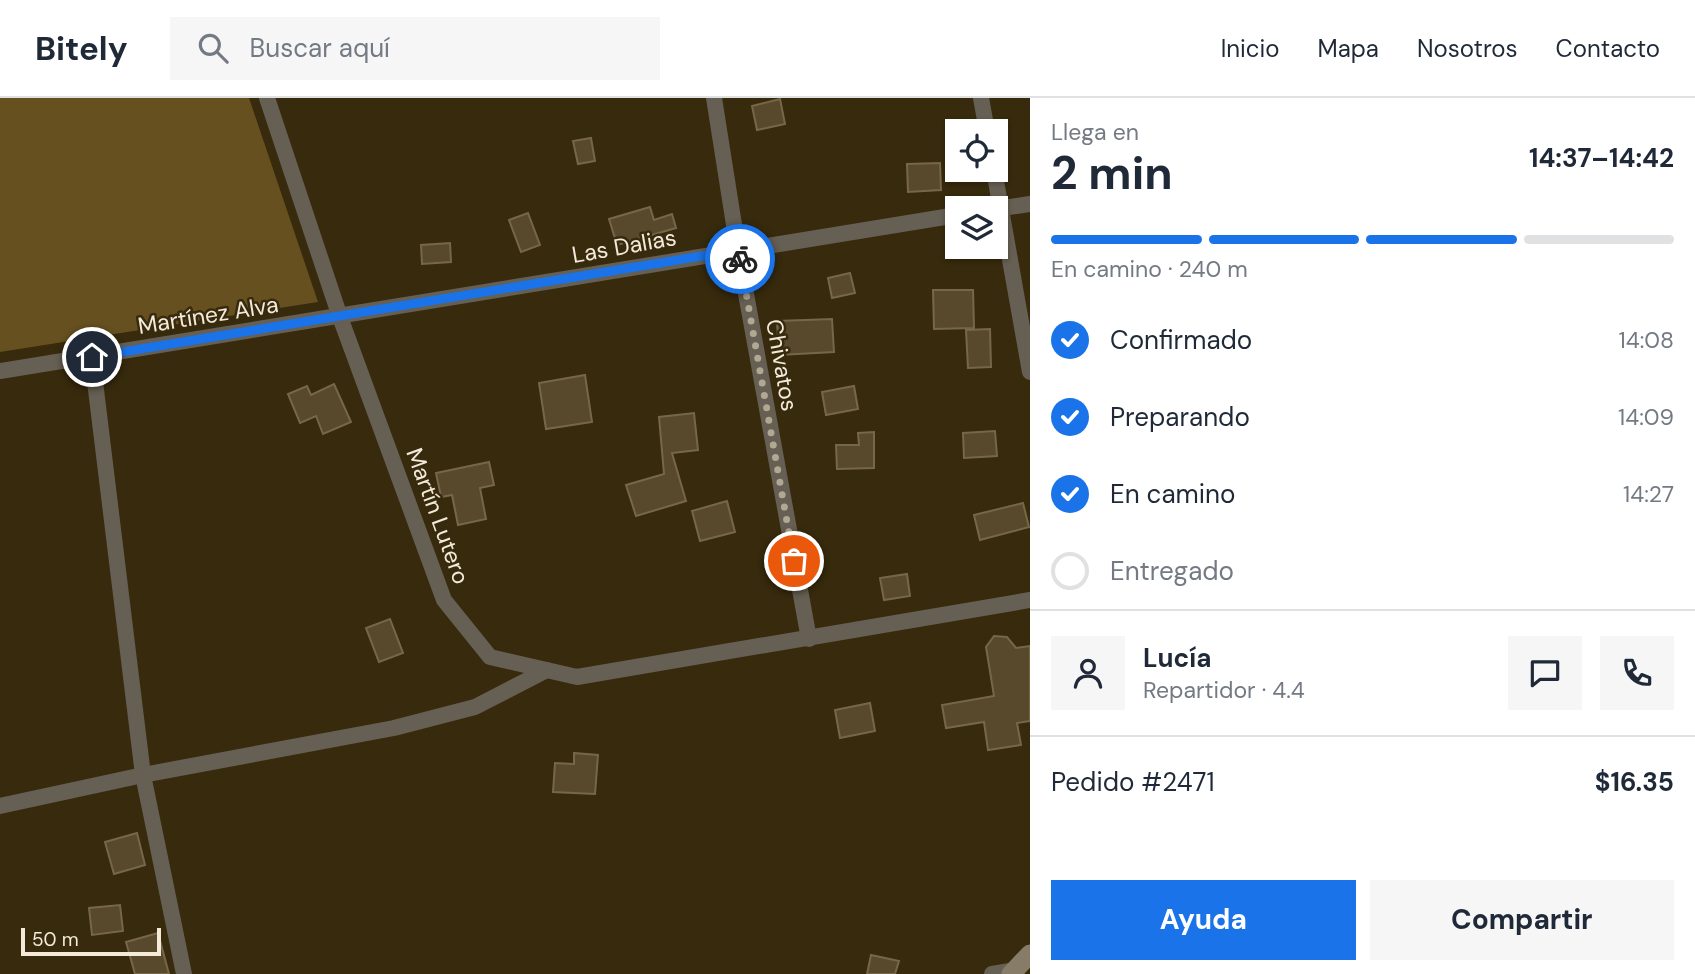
<!DOCTYPE html>
<html lang="es">
<meta charset="utf-8">
<style>
:root{--surface:#fff;--page:#f6f6f7;--text:#1f2937;--muted:#747a83;--line:#e0e1e3;--accent:#1a73e8}
body{margin:0;font-family:"DM Sans",sans-serif;background:var(--page);color:var(--text);height:100vh;display:flex;flex-direction:column;font-size:26px;white-space:nowrap}
*{box-sizing:border-box;margin:0}
p{font-size:23px;color:var(--muted)}
.icon{flex:none;width:38px;height:38px;fill:none;stroke:currentColor;stroke-width:2;stroke-linecap:round;stroke-linejoin:round}
.map{position:relative;flex:1;overflow:hidden}
.sheet{display:flex;flex-direction:column;background:var(--surface);width:665px}
.sheet>*{flex:none}
.tools{position:absolute;left:945px;top:21px;display:grid;gap:14px}
.tools a{display:grid;place-items:center;width:63px;height:63px;border-radius:0px;background:var(--surface);box-shadow:0 2px 5px #0004;font-size:35px}
.scale{position:absolute;left:21px;bottom:18px;width:140px;box-sizing:border-box;padding-left:7px;border:4px solid #f3eada;border-top:0;font-size:19px;line-height:24px;white-space:nowrap;color:#f3eada;-webkit-text-stroke:5px #372a0d;paint-order:stroke}
.pin{position:absolute;display:grid;place-items:center;width:60px;height:60px;color:#fff;margin:-30px;border:4px solid #fff;border-radius:50%;box-shadow:0 2px 7px #0007}
.courier{position:absolute;display:grid;place-items:center;width:70px;height:70px;margin:-35px;border:5px solid #1a73e8;border-radius:50%;background:#fff;color:#222;box-shadow:0 2px 9px #0007}
.headline em{font-style:normal;font-weight:700}
.headline div{display:flex;flex-direction:column-reverse}
.headline{display:flex;align-items:center;justify-content:space-between;height:119px;padding:0 21px}
h1{font-size:46px;font-weight:700;line-height:52px}
.bar{display:grid;grid-template-columns:repeat(4,1fr);gap:10px 7px;align-content:center;height:84px;padding:0 21px}
.bar i{height:9px;border-radius:5px;background:var(--line)}
.bar .active{background:var(--accent)}
.bar p{grid-column:span 4}
.line{display:flex;align-items:center;gap:18px;padding:0 21px;border-top:2px solid var(--line)}
.line div{flex:1}
.round{display:grid;place-items:center;flex:none;width:74px;height:74px;border-radius:0px;background:var(--page)}
ol{padding:0 21px;list-style:none}
li{display:flex;align-items:center;gap:21px;height:77px}
li p{margin-inline-start:auto}
li .icon{padding:7px;border-radius:50%;background:var(--accent);color:#fff;stroke-width:4}
li:last-child{color:var(--muted)}
li i{width:38px;height:38px;border:4px solid var(--line);border-radius:50%}
.primary-button{display:flex;gap:14px;margin-top:auto;padding:14px 21px}
.primary-button a{flex:1;height:80px;border-radius:0px;background:var(--accent);color:#fff;font-size:28px;font-weight:700;line-height:80px;text-align:center}
.primary-button a+a{background:var(--page);color:var(--text)}
header{display:flex;align-items:center;gap:42px;box-sizing:border-box;height:98px;padding:0 35px;background:var(--surface);border-bottom:2px solid var(--line)}
header strong{font-size:33px}
nav{display:flex;gap:38px;margin-inline-start:auto;font-size:24px}
.search{width:490px;height:63px;background:var(--page);display:flex;align-items:center;gap:18px;box-sizing:border-box;padding:0 24px;border-radius:0px;color:var(--muted);font-size:26px}
main{display:flex;flex:1;min-height:0}
.map>svg:first-child{display:block}
.forest{fill:#665020}
.building{fill:#58492d;stroke:#766749;stroke-width:2}
.lines{fill:none;stroke-linecap:round;stroke-linejoin:round}
.minor{stroke:#665f53;stroke-width:16}
.secondary{stroke:#867c67;stroke-width:19}
.done{stroke:#b1a792;stroke-width:7;stroke-dasharray:0 12.6}
.route{stroke:#1a73e8;stroke-width:9}
.labels{text-anchor:middle;stroke-width:5;stroke-linejoin:round;paint-order:stroke}
.street-label{font-size:23px;fill:#f3eada;stroke:#372a0d}
</style>
<header>
<strong>Bitely</strong>
<div class="search"><svg class="icon" aria-label="search" viewBox="0 0 24 24"><circle cx="10" cy="10" r="6"/><path d="M15 15l6 6"/></svg>Buscar aquí</div>
<nav><a>Inicio</a><a>Mapa</a><a>Nosotros</a><a>Contacto</a></nav>
</header>
<main>
<div class="map">
<svg width="1030" height="876" viewBox="0 0 1030 876">
<rect width="100%" height="100%" fill="#372a0d"/>
<path class="forest" d="M 0,0 L 249,0 L 318,204 L 0,254 Z"/>
<g class="building">
<path d="M 780,1 L 785,26 L 757,32 L 752,8 Z"/>
<path d="M 591,40 L 595,63 L 578,66 L 573,43 Z"/>
<path d="M 940,65 L 941,92 L 908,94 L 907,66 Z"/>
<path d="M 650,109 L 654,122 L 672,116 L 676,130 L 617,147 L 609,121 Z"/>
<path d="M 528,115 L 540,147 L 521,154 L 509,122 Z"/>
<path d="M 450,145 L 451,164 L 422,166 L 421,147 Z"/>
<path d="M 850,175 L 855,195 L 832,200 L 828,180 Z"/>
<path d="M 933,192 L 973,192 L 974,230 L 934,231 Z"/>
<path d="M 832,221 L 834,254 L 779,257 L 777,223 Z"/>
<path d="M 990,231 L 991,269 L 968,270 L 966,232 Z"/>
<path d="M 585,277 L 592,324 L 546,331 L 539,285 Z"/>
<path d="M 334,286 L 351,324 L 323,336 L 316,318 L 300,325 L 288,296 L 307,288 L 311,297 Z"/>
<path d="M 854,288 L 858,311 L 826,317 L 822,294 Z"/>
<path d="M 694,315 L 698,352 L 672,355 L 686,403 L 636,418 L 626,387 L 664,376 L 659,319 Z"/>
<path d="M 995,333 L 997,358 L 964,360 L 963,335 Z"/>
<path d="M 874,334 L 874,370 L 837,371 L 836,347 L 859,347 L 858,335 Z"/>
<path d="M 489,364 L 494,387 L 480,390 L 486,421 L 458,427 L 452,397 L 441,399 L 436,375 Z"/>
<path d="M 727,403 L 735,434 L 700,443 L 692,413 Z"/>
<path d="M 1023,405 L 1029,429 L 980,442 L 974,417 Z"/>
<path d="M 907,476 L 910,498 L 884,502 L 880,480 Z"/>
<path d="M 390,521 L 403,555 L 379,564 L 366,530 Z"/>
<path d="M 994,538 L 1007,539 L 1016,550 L 1030,548 L 1030,623 L 1017,625 L 1021,647 L 988,652 L 984,624 L 946,630 L 942,607 L 994,598 L 986,549 Z"/>
<path d="M 870,605 L 875,633 L 840,640 L 835,612 Z"/>
<path d="M 574,655 L 598,657 L 595,696 L 553,694 L 555,665 L 574,666 Z"/>
<path d="M 137,735 L 145,767 L 114,776 L 105,744 Z"/>
<path d="M 120,807 L 123,833 L 92,837 L 89,810 Z"/>
<path d="M 158,835 L 169,876 L 135,876 L 126,844 Z"/>
<path d="M 871,857 L 899,863 L 895,876 L 867,876 Z"/>
</g>
<g class="lines">
<g class="minor">
<path d="M 267,0 L 340,219 L 444,502 L 490,559 L 577,579 L 1030,502"/>
<path d="M 714,0 L 738,152 L 809,541"/>
<path d="M 981,0 L 987,33"/>
<path d="M 994,72 L 1030,274"/>
<path d="M 996,111 L 1030,106"/>
<path d="M 92,259 L 143,677 L 184,876"/>
<path d="M 0,273 L 957,117"/>
<path d="M 0,708 L 143,677 L 394,630 L 475,609 L 547,572"/>
<path d="M 992,876 L 1016,872"/>
</g>
<path class="secondary" d="M 1011,876 L 1030,856"/>
</g>
<g class="lines">
<path class="done" d="M 740,161 L 794,463"/>
<path class="route" d="M 92,259 L 738,152 L 740,161"/>
</g>
<g class="labels">
<g class="street-label">
<text transform="translate(624 148) rotate(-10)" y="8">Las Dalias</text>
<text transform="translate(208 217) rotate(-9)" y="8">Martínez Alva</text>
<text transform="translate(782 267) rotate(80)" y="8">Chivatos</text>
<text transform="translate(438 418) rotate(70)" y="8">Martín Lutero</text>
</g>
</g>
</svg>
<div class="tools">
<a><svg class="icon" aria-label="locate" viewBox="0 0 24 24"><circle cx="12" cy="12" r="6"/><path d="M12 2v4M12 18v4M2 12h4M18 12h4"/></svg></a>
<a><svg class="icon" aria-label="layers" viewBox="0 0 24 24"><path d="M12 4l9 5-9 5-9-5zM3 14l9 5 9-5"/></svg></a>
</div>
<div class="scale">50 m</div>
<div class="pin" style="left:794px;top:463px;background:#ea580c"><svg class="icon" aria-label="bag" viewBox="0 0 24 24"><path d="M5 8h14l-1 12H6zM9 8a3 3 0 0 1 6 0"/></svg></div>
<div class="pin" style="left:92px;top:259px;background:#1f2937"><svg class="icon" aria-label="home" viewBox="0 0 24 24"><path d="M3 11l9-7 9 7M6 9v11h12V9"/></svg></div>
<div class="courier" style="left:740px;top:161px"><svg class="icon" aria-label="bike" viewBox="0 0 24 24"><circle cx="6" cy="16" r="4"/><circle cx="18" cy="16" r="4"/><path d="M6 16l4-8h5l3 8M10 8l3 8H6M13 5h3"/></svg></div>
</div>
<section class="sheet">
<div class="headline"><div><h1>2 min</h1><p>Llega en</p></div><em>14:37–14:42</em></div>
<div class="bar"><i class="active"></i><i class="active"></i><i class="active"></i><i></i><p>En camino · 240 m</p></div>
<ol>
<li><svg class="icon" aria-label="check" viewBox="0 0 24 24"><path d="M5 12l5 5 9-10"/></svg>Confirmado<p>14:08</p></li>
<li><svg class="icon" aria-label="check" viewBox="0 0 24 24"><path d="M5 12l5 5 9-10"/></svg>Preparando<p>14:09</p></li>
<li><svg class="icon" aria-label="check" viewBox="0 0 24 24"><path d="M5 12l5 5 9-10"/></svg>En camino<p>14:27</p></li>
<li><i></i>Entregado</li>
</ol>
<div class="line" style="height:126px"><a class="round"><svg class="icon" aria-label="person" viewBox="0 0 24 24"><circle cx="12" cy="8" r="4"/><path d="M4 21q1-7 8-7t8 7"/></svg></a><div><b>Lucía</b><p>Repartidor · 4.4</p></div><a class="round"><svg class="icon" aria-label="chat" viewBox="0 0 24 24"><path d="M4 5h16v11H9l-5 4z"/></svg></a><a class="round"><svg class="icon" aria-label="phone" viewBox="0 0 24 24"><path d="M5 4h4l2 5-3 2q2 4 5 5l2-3 5 2v4C11 20 4 13 5 4z"/></svg></a></div>
<div class="line" style="height:91px"><div>Pedido #2471</div><b>$16.35</b></div>
<div class="primary-button"><a>Ayuda</a><a>Compartir</a></div>
</section>
</main>
